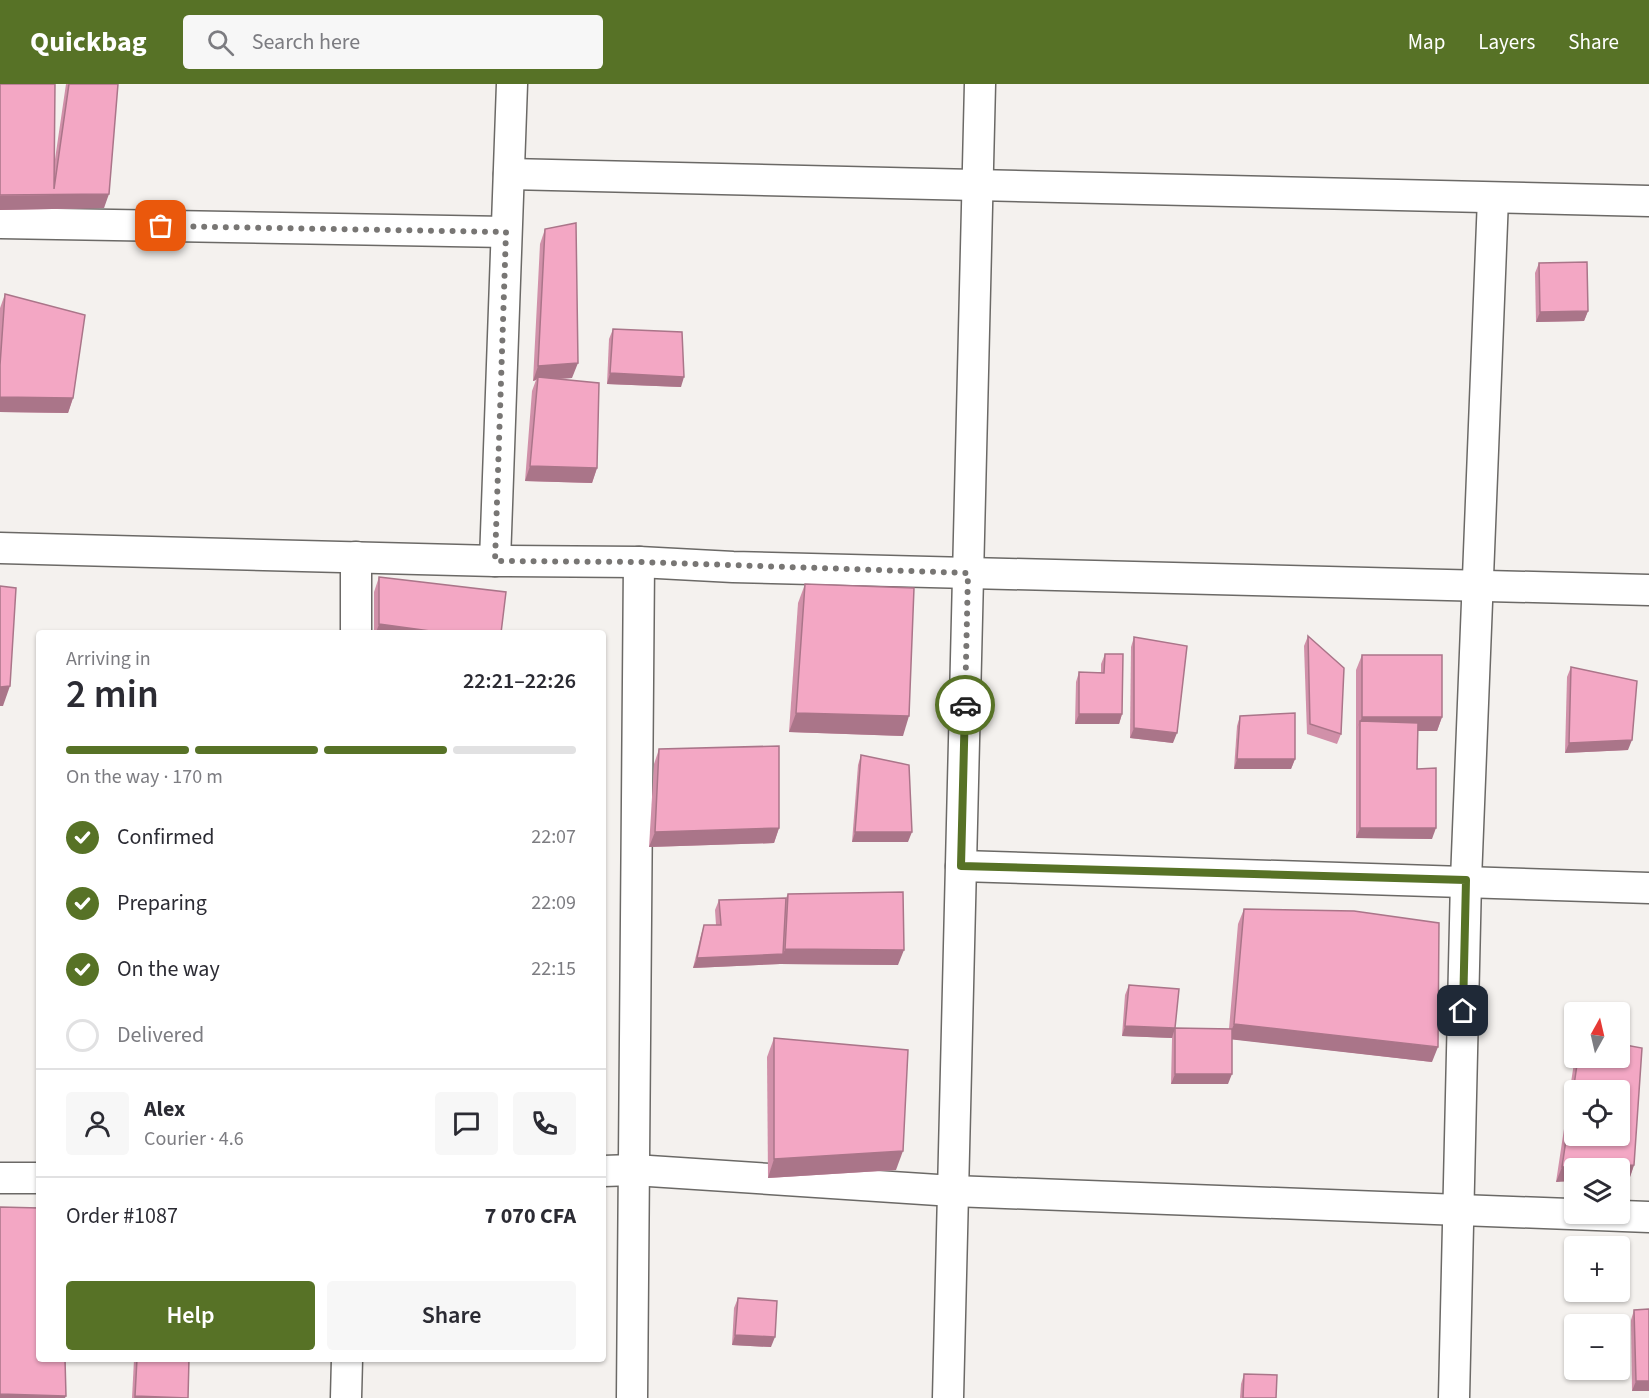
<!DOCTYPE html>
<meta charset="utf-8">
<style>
:root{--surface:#fff;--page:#f7f7f7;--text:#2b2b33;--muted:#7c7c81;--line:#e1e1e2;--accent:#577226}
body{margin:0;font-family:"Source Sans 3",sans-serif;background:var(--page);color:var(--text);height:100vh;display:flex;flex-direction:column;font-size:22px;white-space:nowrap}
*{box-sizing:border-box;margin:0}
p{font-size:20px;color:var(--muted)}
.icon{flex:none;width:33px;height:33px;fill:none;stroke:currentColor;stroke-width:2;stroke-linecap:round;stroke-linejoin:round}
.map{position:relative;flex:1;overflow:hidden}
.side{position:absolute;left:36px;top:546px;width:570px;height:732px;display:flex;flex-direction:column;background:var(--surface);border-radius:6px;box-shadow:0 2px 4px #0004}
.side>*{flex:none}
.needle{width:39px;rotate:8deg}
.fabs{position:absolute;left:1564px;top:918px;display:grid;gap:12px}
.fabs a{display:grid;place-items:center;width:66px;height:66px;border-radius:6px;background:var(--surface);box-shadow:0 2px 4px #0004;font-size:30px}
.pin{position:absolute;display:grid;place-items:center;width:51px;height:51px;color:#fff;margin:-26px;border-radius:12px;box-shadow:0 3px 9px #0006}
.courier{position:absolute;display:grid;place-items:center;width:60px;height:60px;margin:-30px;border:4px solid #577226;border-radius:50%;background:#fff;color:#222;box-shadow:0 2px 8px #0007}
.headline em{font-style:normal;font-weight:600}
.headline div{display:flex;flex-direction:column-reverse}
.headline{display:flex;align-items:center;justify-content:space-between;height:102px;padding:0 30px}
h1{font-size:39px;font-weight:600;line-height:45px}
.bar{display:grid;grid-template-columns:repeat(4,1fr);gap:9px 6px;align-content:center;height:72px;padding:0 30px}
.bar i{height:8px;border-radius:4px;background:var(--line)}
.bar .active{background:var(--accent)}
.bar p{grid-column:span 4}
.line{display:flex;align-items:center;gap:15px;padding:0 30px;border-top:2px solid var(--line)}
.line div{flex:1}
.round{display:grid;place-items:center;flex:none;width:63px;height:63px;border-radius:6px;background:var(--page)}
ol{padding:0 30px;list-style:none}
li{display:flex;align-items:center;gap:18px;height:66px}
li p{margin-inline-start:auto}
li .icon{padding:6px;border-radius:50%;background:var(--accent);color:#fff;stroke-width:4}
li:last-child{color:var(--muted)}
li i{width:33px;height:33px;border:3px solid var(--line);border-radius:50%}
.button{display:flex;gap:12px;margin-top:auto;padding:12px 30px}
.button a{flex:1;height:69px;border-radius:6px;background:var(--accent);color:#fff;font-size:24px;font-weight:600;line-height:69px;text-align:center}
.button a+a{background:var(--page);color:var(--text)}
header{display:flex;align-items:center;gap:36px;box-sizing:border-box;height:84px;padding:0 30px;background:var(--accent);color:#fff}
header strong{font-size:28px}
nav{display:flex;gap:33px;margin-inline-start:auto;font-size:21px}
.search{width:420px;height:54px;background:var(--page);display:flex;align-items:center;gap:15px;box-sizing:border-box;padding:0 21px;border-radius:6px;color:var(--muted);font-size:22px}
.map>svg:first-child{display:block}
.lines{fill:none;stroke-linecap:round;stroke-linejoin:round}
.street-casing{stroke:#6b6966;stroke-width:33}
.street{stroke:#fff;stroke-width:30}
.wall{fill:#d190a9}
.shaded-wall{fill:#aa7589}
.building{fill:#f3a7c4;stroke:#aa7589;stroke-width:1.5;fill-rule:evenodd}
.done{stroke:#787674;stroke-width:6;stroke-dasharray:0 10.8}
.route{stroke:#577226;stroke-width:8}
</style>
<header>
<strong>Quickbag</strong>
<div class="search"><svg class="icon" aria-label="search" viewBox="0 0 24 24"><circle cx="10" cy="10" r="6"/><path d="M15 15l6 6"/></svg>Search here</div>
<nav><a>Map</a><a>Layers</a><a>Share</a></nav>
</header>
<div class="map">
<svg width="1649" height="1314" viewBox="0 0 1649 1314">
<rect width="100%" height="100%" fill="#f4f1ee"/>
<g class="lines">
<g class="street-casing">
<g id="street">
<path d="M 509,90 L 1649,117"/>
<path d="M 0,139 L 506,148"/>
<path d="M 0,464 L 495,477 L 639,478 L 733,483 L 1649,506"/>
<path d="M 495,477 L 512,0"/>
<path d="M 356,549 L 356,473"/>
<path d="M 961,782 L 1649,804"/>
<path d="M 603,1087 L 634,1086 L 953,1107 L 1649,1133"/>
<path d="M 0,1094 L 39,1094"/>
<path d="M 346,1314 L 347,1275"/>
<path d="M 632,1314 L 639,478"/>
<path d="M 948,1314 L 980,0"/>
<path d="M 1454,1314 L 1466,796 L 1493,114"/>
</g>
</g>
<use href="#street" class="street"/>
</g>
<g class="wall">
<path d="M 0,0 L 54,82 L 66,0 L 118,0 L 104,124 L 0,126 Z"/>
<path d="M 545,145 L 572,294 L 558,295 L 597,384 L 592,399 L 525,397 L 532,307 L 536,296 L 533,297 L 540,160 Z"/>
<path d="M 1539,179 L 1588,227 L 1584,237 L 1536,238 L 1535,189 Z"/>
<path d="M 5,210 L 73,314 L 68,329 L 0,328 L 0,224 Z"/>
<path d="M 613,245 L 681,303 L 607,300 L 609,255 Z"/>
<path d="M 379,493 L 501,549 L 374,549 L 374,508 Z"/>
<path d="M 805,500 L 903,652 L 789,648 L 798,519 Z"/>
<path d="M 1308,552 L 1341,650 L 1337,660 L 1307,650 L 1304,562 Z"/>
<path d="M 1134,553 L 1173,659 L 1130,654 L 1131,563 Z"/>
<path d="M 1105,570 L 1122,630 L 1119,640 L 1075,640 L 1076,598 L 1079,588 L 1101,588 L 1101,580 Z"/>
<path d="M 1362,571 L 1442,633 L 1437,647 L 1418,647 L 1417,685 L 1432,755 L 1356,754 L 1356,586 Z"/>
<path d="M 1571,583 L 1628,666 L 1565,669 L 1567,593 Z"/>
<path d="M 1240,632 L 1295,675 L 1291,685 L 1234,685 L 1237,642 Z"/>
<path d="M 659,665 L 779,744 L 774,759 L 649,763 L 654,680 Z"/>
<path d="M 861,671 L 908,758 L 852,758 L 858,681 Z"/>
<path d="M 788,810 L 898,881 L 780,880 L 693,884 L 701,851 L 704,841 L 716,841 L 715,826 L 719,816 L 786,814 Z"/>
<path d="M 1244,825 L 1432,978 L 1232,955 L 1228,1000 L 1171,1000 L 1172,954 L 1122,952 L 1125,911 L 1129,901 L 1175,944 L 1229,945 L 1238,840 Z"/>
<path d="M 774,954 L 896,1086 L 768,1094 L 767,973 Z"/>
<path d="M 1575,972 L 1575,974 L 1620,974 L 1634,1081 L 1629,1096 L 1620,1096 L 1620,1084 L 1556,1098 Z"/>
<path d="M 738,1214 L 771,1263 L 732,1261 L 734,1224 Z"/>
<path d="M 1634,1226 L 1649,1307 L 1632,1307 L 1631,1236 Z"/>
<path d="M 134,1275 L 189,1275 L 188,1314 L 132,1314 Z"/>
<path d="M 1244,1290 L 1276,1314 L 1240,1314 L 1241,1300 Z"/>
</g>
<g class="shaded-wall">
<path d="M 109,110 L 104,124 L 0,126 L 0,112 Z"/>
<path d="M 1588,227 L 1584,237 L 1536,238 L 1540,228 Z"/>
<path d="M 578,279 L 572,294 L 537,296 L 538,293 L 536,296 L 533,297 L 538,282 Z"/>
<path d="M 610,289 L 684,293 L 681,303 L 607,300 Z"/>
<path d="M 0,313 L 73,314 L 68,329 L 0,328 Z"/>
<path d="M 530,382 L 597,384 L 592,399 L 525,397 Z"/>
<path d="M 379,540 L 445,549 L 376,549 Z"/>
<path d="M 10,602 L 3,622 L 0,622 L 0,603 Z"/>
<path d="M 796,629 L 909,632 L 903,652 L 789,648 Z"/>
<path d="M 1079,630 L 1122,630 L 1119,640 L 1075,640 Z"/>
<path d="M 1362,633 L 1442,633 L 1437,647 L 1360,647 L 1360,637 L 1356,647 Z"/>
<path d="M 1134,644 L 1177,649 L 1173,659 L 1130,654 Z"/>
<path d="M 1632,656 L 1628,666 L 1565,669 L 1569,659 Z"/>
<path d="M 1237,675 L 1295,675 L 1291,685 L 1234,685 Z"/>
<path d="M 779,744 L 774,759 L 649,763 L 655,748 Z"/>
<path d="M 1360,744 L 1436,744 L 1432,755 L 1356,754 Z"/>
<path d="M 855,748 L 912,748 L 908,758 L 852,758 Z"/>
<path d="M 785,865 L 904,866 L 898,881 L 780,880 L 693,884 L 697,874 L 783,870 Z"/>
<path d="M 1234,940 L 1438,963 L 1432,978 L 1228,955 Z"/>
<path d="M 1125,942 L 1175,944 L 1172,954 L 1122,952 Z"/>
<path d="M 1175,990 L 1232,990 L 1228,1000 L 1171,1000 Z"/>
<path d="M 903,1067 L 896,1086 L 768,1094 L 774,1075 Z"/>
<path d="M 1634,1081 L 1629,1096 L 1620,1096 L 1620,1084 L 1575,1084 L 1575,1097 L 1556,1098 L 1562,1083 Z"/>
<path d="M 735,1251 L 775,1253 L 771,1263 L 732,1261 Z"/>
<path d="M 1636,1297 L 1649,1297 L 1649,1307 L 1632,1307 Z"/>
<path d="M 0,1310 L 66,1312 L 65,1314 L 0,1314 Z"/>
<path d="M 135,1312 L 188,1314 L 134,1314 Z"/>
</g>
<g class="building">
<path d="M 0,0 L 55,0 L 54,105 L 69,0 L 118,0 L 109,110 L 0,111 Z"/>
<path d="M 576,139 L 578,279 L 538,282 L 545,145 Z"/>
<path d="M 1587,178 L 1588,227 L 1540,228 L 1539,179 Z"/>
<path d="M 5,210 L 85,231 L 73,314 L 0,313 L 0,281 Z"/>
<path d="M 613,245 L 682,248 L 684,293 L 610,289 Z"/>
<path d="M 538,293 L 599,299 L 597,384 L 530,382 Z"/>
<path d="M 379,493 L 506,508 L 501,549 L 445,549 L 379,540 Z"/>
<path d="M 805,500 L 914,504 L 909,632 L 796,629 Z"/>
<path d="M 0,502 L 16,504 L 10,602 L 0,603 Z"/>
<path d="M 1308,552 L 1344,584 L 1341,650 L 1310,640 Z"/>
<path d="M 1134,553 L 1187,562 L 1177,649 L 1134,644 Z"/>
<path d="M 1105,570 L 1123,570 L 1122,630 L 1079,630 L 1079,588 L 1104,589 Z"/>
<rect x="1362" y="571" width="80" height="62"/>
<path d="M 1571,583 L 1637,597 L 1632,656 L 1569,659 Z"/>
<path d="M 1295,629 L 1295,675 L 1237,675 L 1240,632 Z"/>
<path d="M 1360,637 L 1418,639 L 1417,685 L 1436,684 L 1436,744 L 1360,744 Z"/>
<path d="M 779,662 L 779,744 L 655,748 L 659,665 Z"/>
<path d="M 861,671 L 909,681 L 912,748 L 855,748 Z"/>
<path d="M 903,808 L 904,866 L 785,865 L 788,810 Z"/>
<path d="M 786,814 L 783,870 L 697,874 L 704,841 L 721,841 L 719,816 Z"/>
<path d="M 1244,825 L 1354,827 L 1439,839 L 1438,963 L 1234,940 Z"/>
<path d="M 1129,901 L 1179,905 L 1175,944 L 1125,942 Z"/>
<path d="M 1175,944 L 1232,945 L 1232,990 L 1175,990 Z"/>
<path d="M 774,954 L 908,966 L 903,1067 L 774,1075 Z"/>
<path d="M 1620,960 L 1642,964 L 1634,1081 L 1562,1083 L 1578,974 L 1620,974 ZM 1575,1006 L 1620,1006 L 1620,1052 L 1575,1052 Z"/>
<path d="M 0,1123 L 39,1124 L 39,1275 L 65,1275 L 66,1312 L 0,1310 Z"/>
<path d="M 738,1214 L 777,1217 L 775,1253 L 735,1251 Z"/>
<path d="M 1649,1225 L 1649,1297 L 1636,1297 L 1634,1226 Z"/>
<path d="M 137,1275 L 189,1275 L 188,1314 L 135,1312 Z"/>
<path d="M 1244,1290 L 1277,1291 L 1276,1314 L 1243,1314 Z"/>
</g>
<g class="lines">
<path class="done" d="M 161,142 L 506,148 L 495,477 L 639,478 L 968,489 L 965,621"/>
<path class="route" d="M 965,621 L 961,782 L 1466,796 L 1463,927"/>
</g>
</svg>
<div class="fabs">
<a><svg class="needle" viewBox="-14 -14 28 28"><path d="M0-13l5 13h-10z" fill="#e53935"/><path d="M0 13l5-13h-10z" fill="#7c7c81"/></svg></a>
<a><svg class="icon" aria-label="locate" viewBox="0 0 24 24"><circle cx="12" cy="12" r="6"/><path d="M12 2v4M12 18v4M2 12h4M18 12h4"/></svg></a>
<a><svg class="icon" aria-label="layers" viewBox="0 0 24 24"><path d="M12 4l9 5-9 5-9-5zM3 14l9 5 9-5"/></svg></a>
<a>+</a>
<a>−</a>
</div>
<div class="pin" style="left:161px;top:142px;background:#ea580c"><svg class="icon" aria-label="bag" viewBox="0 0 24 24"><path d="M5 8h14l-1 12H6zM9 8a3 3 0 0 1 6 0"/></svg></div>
<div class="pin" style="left:1463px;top:927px;background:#1f2937"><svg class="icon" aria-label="home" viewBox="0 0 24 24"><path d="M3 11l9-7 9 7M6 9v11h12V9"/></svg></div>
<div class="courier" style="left:965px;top:621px"><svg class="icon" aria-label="car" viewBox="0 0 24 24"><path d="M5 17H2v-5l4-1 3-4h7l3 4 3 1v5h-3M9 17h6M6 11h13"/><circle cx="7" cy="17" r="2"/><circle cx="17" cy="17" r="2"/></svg></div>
<section class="side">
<div class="headline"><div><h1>2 min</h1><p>Arriving in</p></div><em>22:21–22:26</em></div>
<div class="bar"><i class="active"></i><i class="active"></i><i class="active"></i><i></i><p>On the way · 170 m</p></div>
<ol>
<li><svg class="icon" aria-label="check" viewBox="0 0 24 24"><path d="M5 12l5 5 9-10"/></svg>Confirmed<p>22:07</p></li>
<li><svg class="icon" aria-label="check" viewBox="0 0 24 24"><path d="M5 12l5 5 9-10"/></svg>Preparing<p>22:09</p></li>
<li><svg class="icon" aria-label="check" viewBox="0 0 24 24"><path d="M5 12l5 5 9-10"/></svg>On the way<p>22:15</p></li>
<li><i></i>Delivered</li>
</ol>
<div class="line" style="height:108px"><a class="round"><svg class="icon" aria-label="person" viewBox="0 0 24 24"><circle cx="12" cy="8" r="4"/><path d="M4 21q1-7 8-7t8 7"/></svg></a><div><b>Alex</b><p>Courier · 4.6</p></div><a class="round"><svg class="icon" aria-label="chat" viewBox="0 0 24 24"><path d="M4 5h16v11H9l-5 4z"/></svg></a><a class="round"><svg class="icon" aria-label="phone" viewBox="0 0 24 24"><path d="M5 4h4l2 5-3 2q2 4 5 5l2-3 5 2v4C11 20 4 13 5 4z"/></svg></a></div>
<div class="line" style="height:78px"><div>Order #1087</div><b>7 070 CFA</b></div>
<div class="button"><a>Help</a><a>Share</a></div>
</section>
</div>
